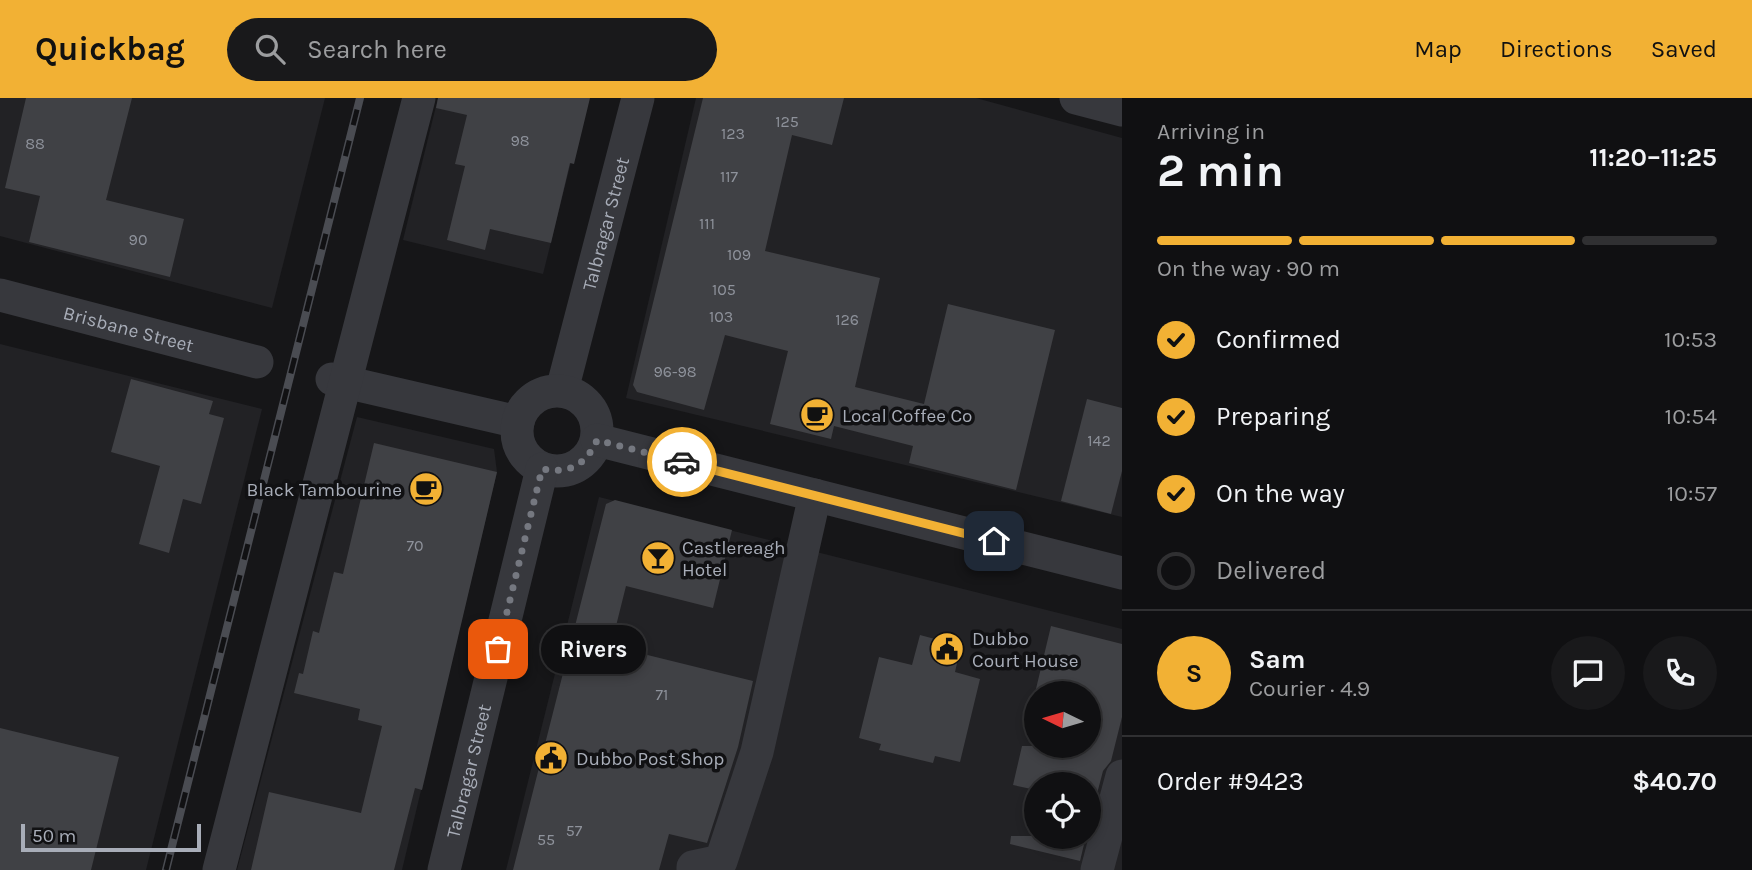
<!DOCTYPE html>
<meta charset="utf-8">
<style>
:root{--surface:#101012;--page:#19191b;--text:#f1f3f6;--muted:#9c9d9f;--line:#303032;--accent:#f2b134}
body{margin:0;font-family:Karla,sans-serif;background:var(--page);color:var(--text);height:100vh;display:flex;flex-direction:column;font-size:26px;white-space:nowrap}
*{box-sizing:border-box;margin:0}
p{font-size:23px;color:var(--muted)}
.icon{flex:none;width:38px;height:38px;fill:none;stroke:currentColor;stroke-width:2;stroke-linecap:round;stroke-linejoin:round}
.map{position:relative;flex:1;overflow:hidden}
.details{display:flex;flex-direction:column;background:var(--surface);width:630px}
.details>*{flex:none}
.needle{width:46px;rotate:275deg}
.buttons{position:absolute;left:1024px;top:583px;display:grid;gap:14px}
.buttons a{display:grid;place-items:center;width:77px;height:77px;border-radius:50%;background:var(--surface);box-shadow:0 4px 10px #0003,0 0 0 2px var(--line);font-size:35px}
.scale{position:absolute;left:21px;bottom:18px;width:180px;box-sizing:border-box;padding-left:7px;border:4px solid #a8adb8;border-top:0;font-size:19px;line-height:24px;white-space:nowrap;color:#a8adb8;-webkit-text-stroke:5px #111113;paint-order:stroke}
.pin{position:absolute;display:grid;place-items:center;width:60px;height:60px;color:#fff;margin:-30px;border-radius:14px;box-shadow:0 4px 10px #0006}
.courier{position:absolute;display:grid;place-items:center;width:70px;height:70px;margin:-35px;border:5px solid #f2b134;border-radius:50%;background:#fff;color:#222;box-shadow:0 2px 9px #0007}
.bubble{position:absolute;height:49px;border-radius:24px;background:var(--surface);box-shadow:0 4px 10px #0003,0 0 0 2px var(--line);font-size:23px;font-weight:700;line-height:49px;text-align:center}
.headline em{font-style:normal;font-weight:700}
.headline div{display:flex;flex-direction:column-reverse}
.headline{display:flex;align-items:center;justify-content:space-between;height:119px;padding:0 35px}
h1{font-size:46px;font-weight:700;line-height:52px}
.bar{display:grid;grid-template-columns:repeat(4,1fr);gap:10px 7px;align-content:center;height:84px;padding:0 35px}
.bar i{height:9px;border-radius:5px;background:var(--line)}
.bar .selected{background:var(--accent)}
.bar p{grid-column:span 4}
.line{display:flex;align-items:center;gap:18px;padding:0 35px;border-top:2px solid var(--line)}
.line div{flex:1}
.round{display:grid;place-items:center;flex:none;width:74px;height:74px;border-radius:37px;background:var(--page)}
ol{padding:0 35px;list-style:none}
li{display:flex;align-items:center;gap:21px;height:77px}
li p{margin-inline-start:auto}
li .icon{padding:7px;border-radius:50%;background:var(--accent);color:#111;stroke-width:4}
li:last-child{color:var(--muted)}
li i{width:38px;height:38px;border:4px solid var(--line);border-radius:50%}
header{display:flex;align-items:center;gap:42px;box-sizing:border-box;height:98px;padding:0 35px;background:var(--accent);color:#111}
header strong{font-size:33px}
nav{display:flex;gap:38px;margin-inline-start:auto;font-size:24px}
.search{width:490px;height:63px;background:var(--page);display:flex;align-items:center;gap:18px;box-sizing:border-box;padding:0 24px;border-radius:38px;color:var(--muted);font-size:26px}
main{display:flex;flex:1;min-height:0}
.map>svg:first-child{display:block}
.built{fill:#222225;fill-rule:evenodd}
.building{fill:#404145}
.lines{fill:none;stroke-linecap:round;stroke-linejoin:round}
.minor{stroke:#37383d;stroke-width:33}
.rail-casing{stroke:#4a4c52;stroke-width:8}
.rail{stroke:#111113;stroke-width:5;stroke-dasharray:16;stroke-linecap:butt}
.done{stroke:#757880;stroke-width:7;stroke-dasharray:0 12.6}
.route{stroke:#f2b134;stroke-width:9}
.labels{text-anchor:middle;stroke-width:7;stroke-linejoin:round;paint-order:stroke}
.number-label{font-size:16px;fill:#8e929b}
.street-label{font-size:19px;fill:#a8adb8;stroke:#111113}
.poi-label{font-size:19px;fill:#a8adb8;stroke:#111113;text-anchor:start}
</style>
<header>
<strong>Quickbag</strong>
<div class="search"><svg class="icon" aria-label="search" viewBox="0 0 24 24"><circle cx="10" cy="10" r="6"/><path d="M15 15l6 6"/></svg>Search here</div>
<nav><a>Map</a><a>Directions</a><a>Saved</a></nav>
</header>
<main>
<div class="map">
<svg width="1122" height="772" viewBox="0 0 1122 772">
<rect width="100%" height="100%" fill="#161618"/>
<g class="built">
<path d="M 0,0 L 325,0 L 272,210 L 0,138 Z"/>
<path d="M 438,0 L 587,0 L 543,176 L 403,142 Z"/>
<path d="M 696,0 L 976,0 L 1122,40 L 1122,419 L 626,300 Z"/>
<path d="M 0,246 L 262,311 L 146,772 L 0,772 Z"/>
<path d="M 357,319 L 494,351 L 497,374 L 402,772 L 237,772 Z"/>
<path d="M 599,399 L 1122,531 L 1122,772 L 506,772 ZM 1036,595 L 1088,595 L 1088,648 L 1036,648 ZM 1036,686 L 1088,686 L 1088,738 L 1036,738 Z"/>
</g>
<g class="building">
<path d="M 26,0 L 132,0 L 106,102 L 184,121 L 170,179 L 29,144 L 40,98 L 5,90 Z"/>
<path d="M 438,0 L 590,0 L 574,66 L 570,65 L 551,145 L 490,131 L 485,152 L 447,142 L 465,68 L 455,66 L 467,17 L 436,10 Z"/>
<path d="M 703,0 L 844,0 L 832,47 L 792,37 L 765,153 L 880,180 L 855,289 L 924,306 L 948,206 L 1055,232 L 1016,392 L 909,365 L 913,348 L 834,328 L 831,341 L 770,326 L 788,253 L 725,237 L 704,312 L 637,294 L 633,287 Z"/>
<path d="M 131,281 L 213,303 L 209,316 L 224,320 L 201,406 L 183,401 L 169,455 L 139,446 L 160,368 L 111,354 Z"/>
<path d="M 1087,301 L 1122,310 L 1122,373 L 1111,416 L 1061,403 Z"/>
<path d="M 374,345 L 497,374 L 422,692 L 415,690 L 394,772 L 251,772 L 269,694 L 361,715 L 382,628 L 358,622 L 360,611 L 294,595 L 299,575 L 303,576 L 313,533 L 319,535 L 334,474 L 343,476 Z"/>
<path d="M 615,402 L 732,432 L 713,510 L 626,488 L 611,548 L 753,583 L 738,649 L 707,745 L 669,736 L 659,772 L 513,772 L 606,406 Z"/>
<path d="M 1051,528 L 1122,546 L 1122,619 L 1111,663 L 1103,673 L 1089,726 L 1088,686 L 1036,686 L 1036,692 L 1013,687 L 1022,648 L 1088,648 L 1088,595 L 1035,595 Z"/>
<path d="M 920,537 L 961,548 L 955,574 L 980,581 L 960,664 L 935,658 L 933,665 L 879,652 L 881,646 L 859,640 L 879,559 L 912,567 Z"/>
<path d="M 0,630 L 119,659 L 91,772 L 0,772 Z"/>
<path d="M 1011,738 L 1086,738 L 1080,763 L 1010,746 Z"/>
</g>
<g class="lines">
<g class="minor">
<path d="M 1076,0 L 1122,12"/>
<path id="s1" d="M 0,197 L 257,264"/>
<path d="M 332,281 L 518,324"/>
<path id="s2" d="M 562,292 L 638,0"/>
<circle cx="557" cy="333" r="40"/>
<path d="M 597,342 L 1122,475"/>
<path d="M 219,772 L 419,0"/>
<path id="s3" d="M 444,772 L 542,371"/>
<path d="M 693,772 L 693,769 L 721,763 L 757,654 L 815,397"/>
<path d="M 1097,772 L 1122,678"/>
</g>
<g class="rail-casing">
<path id="rail" d="M 166,772 L 360,0"/>
</g>
<use href="#rail" class="rail"/>
</g>
<g class="lines">
<path class="done" d="M 498,551 L 542,371 C 569,376 586,367 597,342 L 682,364"/>
<path class="route" d="M 682,364 L 994,443"/>
</g>
<defs>
<g id="cafe-disc" transform="scale(1.75)"><circle r="9.5" fill="#f2b134" stroke="#111113"/><path d="M-5.5-4.5H6V0H3Q3 3.5 0 3.5H-2.5Q-5.5 3.5-5.5 0ZM3-3.2v2h1.7v-2ZM-6 4.5H4V6H-6Z" fill="#111"/></g>
<g id="bar-disc" transform="scale(1.75)"><circle r="9.5" fill="#f2b134" stroke="#111113"/><path d="M-6-5H6L.8 .8V4.5H3.5V6h-7V4.5H-.8V.8Z" fill="#111"/></g>
<g id="civic-disc" transform="scale(1.75)"><circle r="9.5" fill="#f2b134" stroke="#111113"/><path d="M-.6-6.5H3V-4.5H.6V-3L4-1V1h2V6H-6V1h2V-1L-.6-3ZM-1.2 2.5V6h2.4V2.5Z" fill="#111"/></g>
</defs>
<g fill-rule="evenodd">
<use href="#cafe-disc" x="817" y="317"/>
<use href="#cafe-disc" x="426" y="391"/>
<use href="#bar-disc" x="658" y="460"/>
<use href="#civic-disc" x="947" y="551"/>
<use href="#civic-disc" x="551" y="660"/>
</g>
<g class="labels">
<g class="number-label">
<text x="787" y="29">125</text>
<text x="733" y="41">123</text>
<text x="520" y="48">98</text>
<text x="35" y="51">88</text>
<text x="729" y="84">117</text>
<text x="707" y="131">111</text>
<text x="138" y="147">90</text>
<text x="739" y="162">109</text>
<text x="724" y="197">105</text>
<text x="721" y="224">103</text>
<text x="847" y="227">126</text>
<text x="675" y="279">96-98</text>
<text x="1099" y="348">142</text>
<text x="415" y="453">70</text>
<text x="662" y="602">71</text>
<text x="574" y="738">57</text>
<text x="546" y="747">55</text>
</g>
<g class="street-label">
<text dy="7" stroke="none"><textPath href="#s2" startOffset="172">Talbragar Street</textPath></text>
<text dy="7" stroke="none"><textPath href="#s1" startOffset="133">Brisbane Street</textPath></text>
<text dy="7" stroke="none"><textPath href="#s3" startOffset="102">Talbragar Street</textPath></text>
</g>
<g class="poi-label">
<text x="842" y="324">Local Coffee Co</text>
<text x="402" y="398" text-anchor="end">Black Tambourine</text>
<text x="682" y="456">Castlereagh<tspan x="682" dy="22">Hotel</tspan></text>
<text x="972" y="547">Dubbo<tspan x="972" dy="22">Court House</tspan></text>
<text x="576" y="667">Dubbo Post Shop</text>
</g>
</g>
</svg>
<div class="buttons">
<a><svg class="needle" viewBox="-14 -14 28 28"><path d="M0-13l5 13h-10z" fill="#e53935"/><path d="M0 13l5-13h-10z" fill="#9c9d9f"/></svg></a>
<a><svg class="icon" aria-label="locate" viewBox="0 0 24 24"><circle cx="12" cy="12" r="6"/><path d="M12 2v4M12 18v4M2 12h4M18 12h4"/></svg></a>
</div>
<div class="scale">50 m</div>
<div class="pin" style="left:498px;top:551px;background:#ea580c"><svg class="icon" aria-label="bag" viewBox="0 0 24 24"><path d="M5 8h14l-1 12H6zM9 8a3 3 0 0 1 6 0"/></svg></div>
<div class="pin" style="left:994px;top:443px;background:#1f2937"><svg class="icon" aria-label="home" viewBox="0 0 24 24"><path d="M3 11l9-7 9 7M6 9v11h12V9"/></svg></div>
<div class="courier" style="left:682px;top:364px"><svg class="icon" aria-label="car" viewBox="0 0 24 24"><path d="M5 17H2v-5l4-1 3-4h7l3 4 3 1v5h-3M9 17h6M6 11h13"/><circle cx="7" cy="17" r="2"/><circle cx="17" cy="17" r="2"/></svg></div>
<div class="bubble" style="left:541px;top:527px;width:105px">Rivers</div>
</div>
<section class="details">
<div class="headline"><div><h1>2 min</h1><p>Arriving in</p></div><em>11:20–11:25</em></div>
<div class="bar"><i class="selected"></i><i class="selected"></i><i class="selected"></i><i></i><p>On the way · 90 m</p></div>
<ol>
<li><svg class="icon" aria-label="check" viewBox="0 0 24 24"><path d="M5 12l5 5 9-10"/></svg>Confirmed<p>10:53</p></li>
<li><svg class="icon" aria-label="check" viewBox="0 0 24 24"><path d="M5 12l5 5 9-10"/></svg>Preparing<p>10:54</p></li>
<li><svg class="icon" aria-label="check" viewBox="0 0 24 24"><path d="M5 12l5 5 9-10"/></svg>On the way<p>10:57</p></li>
<li><i></i>Delivered</li>
</ol>
<div class="line" style="height:126px"><b class="round" style="background:var(--accent);color:#111">S</b><div><b>Sam</b><p>Courier · 4.9</p></div><a class="round"><svg class="icon" aria-label="chat" viewBox="0 0 24 24"><path d="M4 5h16v11H9l-5 4z"/></svg></a><a class="round"><svg class="icon" aria-label="phone" viewBox="0 0 24 24"><path d="M5 4h4l2 5-3 2q2 4 5 5l2-3 5 2v4C11 20 4 13 5 4z"/></svg></a></div>
<div class="line" style="height:91px"><div>Order #9423</div><b>$40.70</b></div>
</section>
</main>
